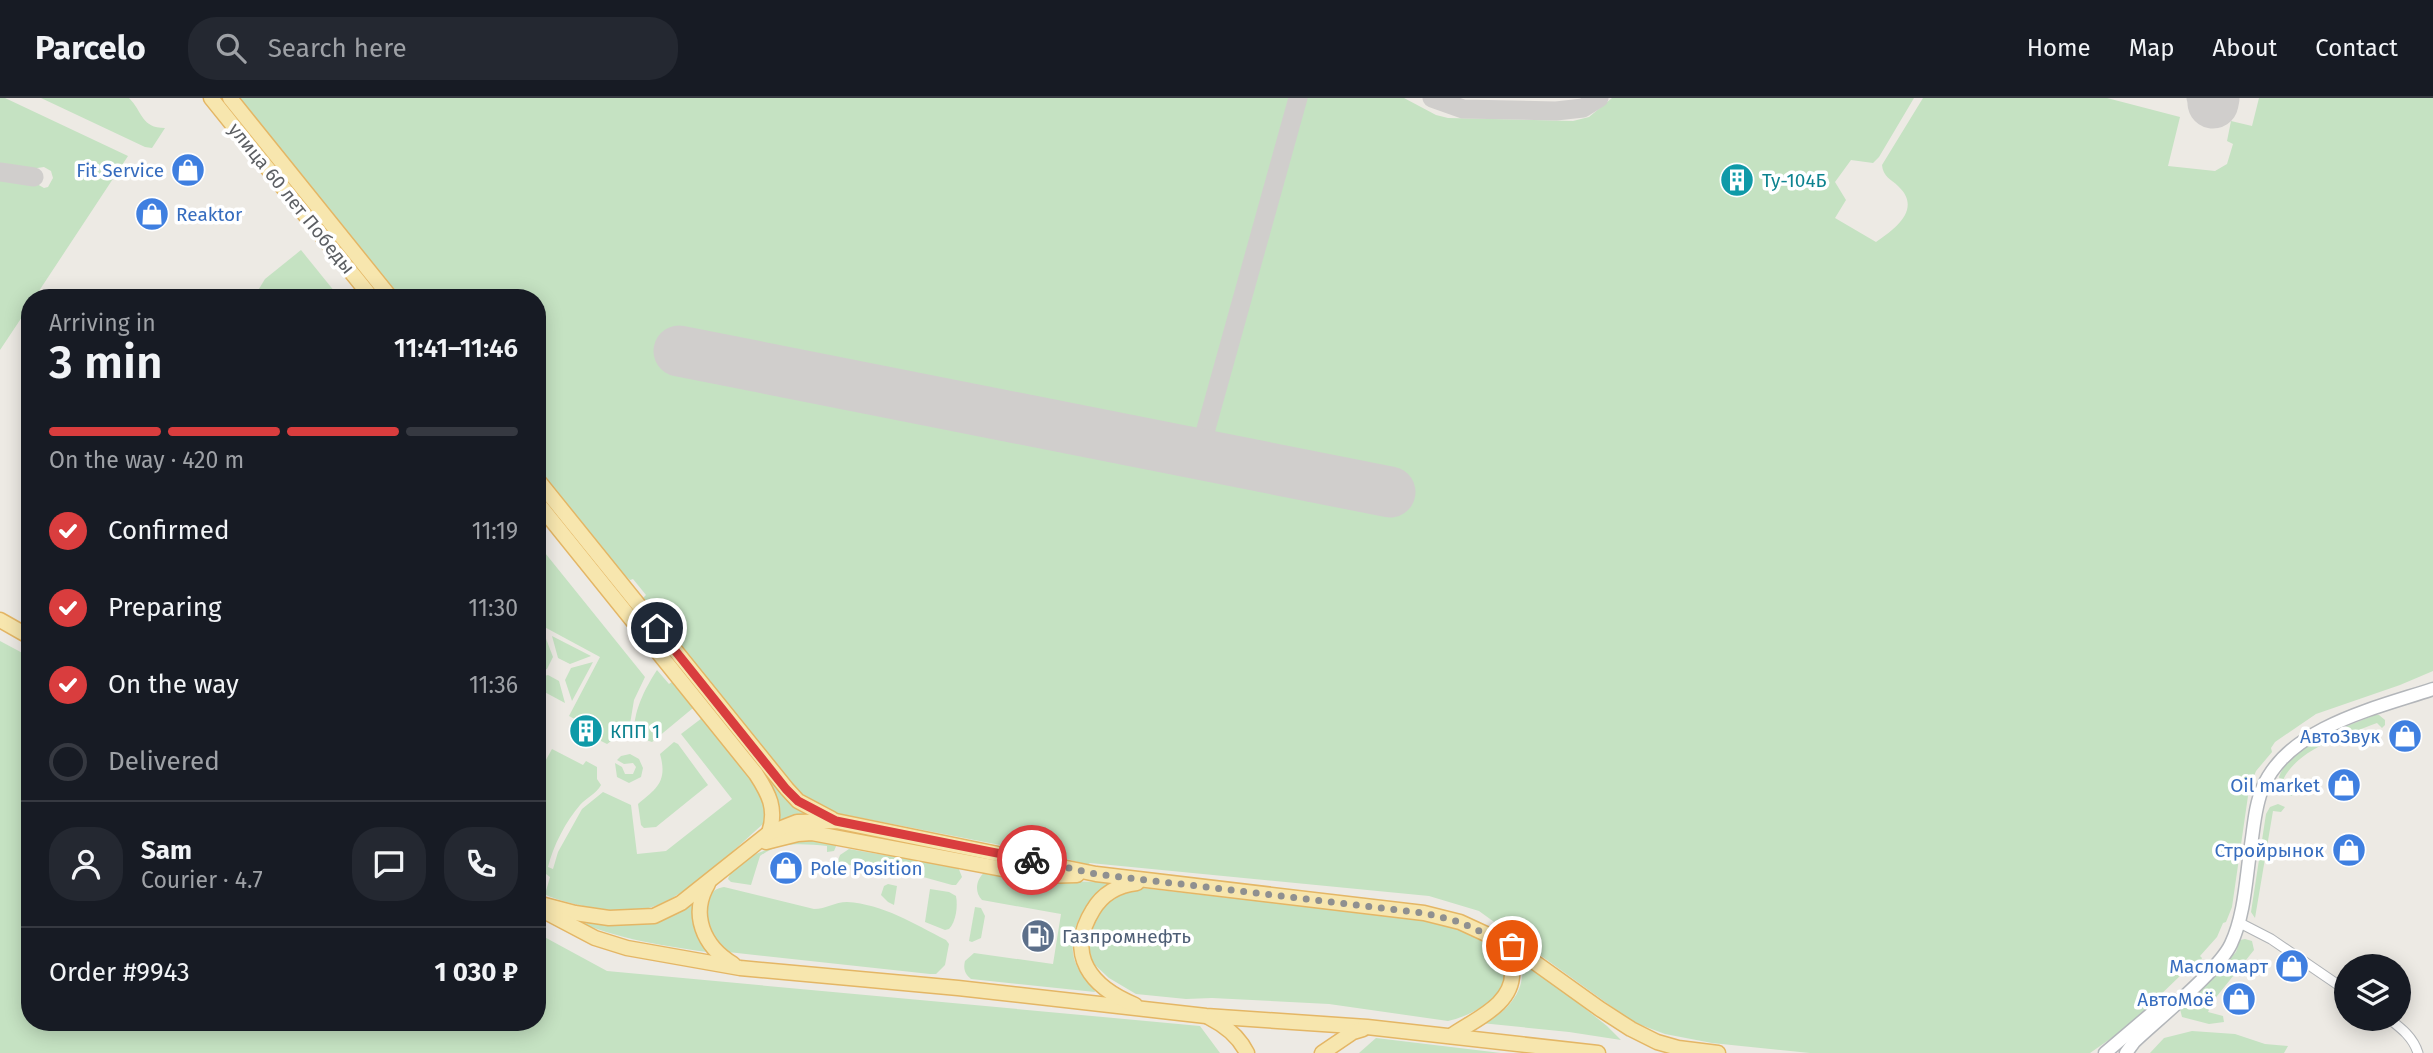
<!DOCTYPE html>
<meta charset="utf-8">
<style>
:root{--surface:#171b24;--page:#242831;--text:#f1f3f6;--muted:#9ea1a6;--line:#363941;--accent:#d93d3e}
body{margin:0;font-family:"Fira Sans",sans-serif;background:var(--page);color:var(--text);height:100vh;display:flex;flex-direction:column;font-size:26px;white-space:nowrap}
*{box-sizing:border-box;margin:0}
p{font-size:23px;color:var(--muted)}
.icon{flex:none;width:38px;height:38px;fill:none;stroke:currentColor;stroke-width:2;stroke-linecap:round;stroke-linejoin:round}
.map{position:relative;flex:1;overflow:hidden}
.drawer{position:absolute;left:21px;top:191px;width:525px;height:742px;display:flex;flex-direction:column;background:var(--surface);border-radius:28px;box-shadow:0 4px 18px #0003}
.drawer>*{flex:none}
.tools{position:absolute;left:2334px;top:856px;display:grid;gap:14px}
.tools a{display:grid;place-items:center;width:77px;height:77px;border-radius:50%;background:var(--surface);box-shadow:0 4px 18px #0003;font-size:35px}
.pin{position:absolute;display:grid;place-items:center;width:60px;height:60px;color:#fff;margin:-30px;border:4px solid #fff;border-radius:50%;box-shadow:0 2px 7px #0007}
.courier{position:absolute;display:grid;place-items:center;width:70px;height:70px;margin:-35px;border:5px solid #d93d3e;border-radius:50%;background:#fff;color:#222;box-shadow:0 2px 9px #0007}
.headline em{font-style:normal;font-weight:600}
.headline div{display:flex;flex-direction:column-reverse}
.headline{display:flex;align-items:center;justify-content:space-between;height:119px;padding:0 28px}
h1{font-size:46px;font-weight:600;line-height:52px}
.bar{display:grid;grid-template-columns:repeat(4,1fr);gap:10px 7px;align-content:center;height:84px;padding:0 28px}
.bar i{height:9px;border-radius:5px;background:var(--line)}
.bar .active{background:var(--accent)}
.bar p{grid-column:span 4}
.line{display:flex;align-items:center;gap:18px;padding:0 28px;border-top:2px solid var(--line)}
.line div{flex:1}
.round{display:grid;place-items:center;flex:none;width:74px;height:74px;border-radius:28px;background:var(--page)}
ol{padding:0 28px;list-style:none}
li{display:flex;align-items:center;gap:21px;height:77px}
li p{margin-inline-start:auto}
li .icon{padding:7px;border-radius:50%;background:var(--accent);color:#fff;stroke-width:4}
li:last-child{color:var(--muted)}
li i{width:38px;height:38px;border:4px solid var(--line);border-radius:50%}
header{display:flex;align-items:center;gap:42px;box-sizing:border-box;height:98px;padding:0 35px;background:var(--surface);border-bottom:2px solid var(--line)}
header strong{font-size:33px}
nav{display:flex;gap:38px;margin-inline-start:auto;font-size:24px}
.search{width:490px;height:63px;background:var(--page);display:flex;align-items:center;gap:18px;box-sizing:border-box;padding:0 24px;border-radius:28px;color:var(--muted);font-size:26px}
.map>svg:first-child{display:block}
.green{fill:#c5e2c2}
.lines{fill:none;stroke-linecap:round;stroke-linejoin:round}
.taxiway{stroke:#d0cecc;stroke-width:19}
.runway{stroke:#d0cecc;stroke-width:51}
.street-casing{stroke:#b1b4b7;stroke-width:11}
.secondary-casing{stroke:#b3b6ba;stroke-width:15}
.primary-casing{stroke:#e4b665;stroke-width:17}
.street{stroke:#fff;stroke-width:9}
.secondary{stroke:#fff;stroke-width:12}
.primary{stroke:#f7e6ae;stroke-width:14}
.done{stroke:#8f9090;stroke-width:7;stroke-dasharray:0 12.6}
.route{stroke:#d93d3e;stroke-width:9}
.labels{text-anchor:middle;stroke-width:7;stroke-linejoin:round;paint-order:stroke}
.shop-label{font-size:19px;fill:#366cbe;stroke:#fff;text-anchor:end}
.culture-label{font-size:19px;fill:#0d838f;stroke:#fff;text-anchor:start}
.street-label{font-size:19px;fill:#5c5f63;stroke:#fff}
.service-label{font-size:19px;fill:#4e5e75;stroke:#fff;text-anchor:start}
</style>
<header>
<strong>Parcelo</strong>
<div class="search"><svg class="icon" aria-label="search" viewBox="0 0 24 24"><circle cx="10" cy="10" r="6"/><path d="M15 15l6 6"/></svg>Search here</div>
<nav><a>Home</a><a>Map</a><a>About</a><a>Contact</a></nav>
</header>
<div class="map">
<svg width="2433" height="955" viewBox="0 0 2433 955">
<rect width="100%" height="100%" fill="#edeae4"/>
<g class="green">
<path d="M 0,0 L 5,0 L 128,58 L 35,199 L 30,200 L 30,207 L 0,252 L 0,77 L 30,82 L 44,90 L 48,89 L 53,80 L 51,73 L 44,69 L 24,72 L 0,69 Z"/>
<path d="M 41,0 L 129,0 C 143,14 141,30 165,30 L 152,50 L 145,49 Z"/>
<path d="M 236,0 L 1404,0 L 1436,17 L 1448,20 L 1573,23 L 1589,19 L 1612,0 L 1914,0 L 1879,59 L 1873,65 L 1851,62 L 1835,84 L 1846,102 L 1835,120 L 1876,144 C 1894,132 1923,111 1898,88 C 1891,81 1883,79 1882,67 L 1923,0 L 2107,0 L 2180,19 L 2168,68 L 2215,73 L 2227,66 L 2233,46 L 2227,43 L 2231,23 L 2252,28 L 2259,0 L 2433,0 L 2433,573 L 2400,587 L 2316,616 L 2275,644 L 2271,650 L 2272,654 L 2256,673 L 2249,691 L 2232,809 L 2226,824 L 2223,825 L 2217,839 L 2200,858 L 2202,860 C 2199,869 2190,876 2181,877 L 2126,930 L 2090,955 L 1810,955 L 1712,945 L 1665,936 L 1633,924 L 1479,813 L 1429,798 L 1090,765 L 1087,767 L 1061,759 L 836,715 L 818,709 L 791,686 L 653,517 L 643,500 L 646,497 L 633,481 L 630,482 L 614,468 L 537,372 L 537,200 L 398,199 Z"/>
<path d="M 301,152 L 339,199 L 254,199 L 265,181 Z"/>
<path d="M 537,445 L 645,579 L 634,602 L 628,638 L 614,641 L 607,646 L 599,642 L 602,636 L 596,632 L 598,625 L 584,618 L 580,624 L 569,618 L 600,559 L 537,525 Z"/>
<path d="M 545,538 L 553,559 L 547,571 L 537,574 L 537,554 Z"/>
<path d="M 552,538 L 591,558 L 570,566 L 558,560 Z"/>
<path d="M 0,543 L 30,559 L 30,924 L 537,924 L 537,835 L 607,873 L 1200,928 L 1220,955 L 0,955 Z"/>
<path d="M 593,564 L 572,603 L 565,582 L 571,570 Z"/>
<path d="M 657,572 L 669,586 L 672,584 L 685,595 L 693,610 L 652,644 L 634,638 C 633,614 644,592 657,572 Z"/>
<path d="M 548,577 L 559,583 L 565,605 L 537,590 L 537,580 Z"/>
<path d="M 2375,617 L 2379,617 L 2385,622 L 2385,627 L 2382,630 L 2377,625 C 2346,637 2298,650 2283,682 L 2292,694 L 2292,698 L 2286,697 L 2279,679 C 2289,649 2347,628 2375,617 Z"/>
<path d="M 702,620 C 720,640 781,699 763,726 C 736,750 686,799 652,809 C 622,819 565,807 537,793 L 537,789 L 546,793 L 550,779 L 546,776 L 543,786 L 537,786 L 537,678 L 552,651 L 583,667 L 586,663 L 597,669 L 597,681 L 601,687 C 596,696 586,700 580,707 C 566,723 553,748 548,769 L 553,771 L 558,754 L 582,711 L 603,694 L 631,707 L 637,756 L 666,753 L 732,701 L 681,636 Z"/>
<path d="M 730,626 L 811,717 L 777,727 L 779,719 L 776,701 L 725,630 Z"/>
<path d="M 674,644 L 678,646 L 708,687 L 656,729 L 644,730 L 641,727 L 638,706 C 656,691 668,684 660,656 Z"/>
<path d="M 630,656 L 639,661 L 643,670 L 641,679 L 629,685 L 617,679 L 615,665 L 622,669 L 625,676 L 633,676 L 636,669 L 633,665 L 624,666 L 617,662 L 621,658 Z"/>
<path d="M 2278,706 L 2285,709 L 2281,714 L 2273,713 L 2255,820 L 2251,814 L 2266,716 L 2270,709 Z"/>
<path d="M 807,741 L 837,746 L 834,753 L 827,754 L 827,748 C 803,746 781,743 760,758 L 751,787 L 731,784 L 728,781 C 736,756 784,746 807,741 Z"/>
<path d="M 849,751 C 886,758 922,762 958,769 L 962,779 L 956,787 L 952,787 L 916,777 L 837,765 L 840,757 Z"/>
<path d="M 985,774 L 1040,783 L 1110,784 C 1106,788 1101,790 1098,794 C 1078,813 1063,849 1080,873 C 1085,881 1094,886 1095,894 L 971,881 C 965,876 963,871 965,863 L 974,855 L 1053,866 L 1061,816 L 982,802 C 974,794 976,781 985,774 Z"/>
<path d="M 888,786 L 897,788 L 894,807 L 888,804 L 881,797 L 884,788 Z"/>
<path d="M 724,789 L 814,811 C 826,811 835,804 847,804 C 883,806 914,826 946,842 L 949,846 L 945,867 L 936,876 L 930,876 L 728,854 L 712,839 L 704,809 C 709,799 711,791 724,789 Z"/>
<path d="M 1142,790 L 1422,821 C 1446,826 1474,833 1493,850 C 1531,884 1480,916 1448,923 L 1329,906 L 1212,900 L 1186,901 L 1136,896 L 1109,880 L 1095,867 L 1089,857 L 1088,836 L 1101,810 L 1117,797 Z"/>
<path d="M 930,791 L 949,794 L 956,798 C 958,808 956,824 949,831 L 945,832 L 925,824 Z"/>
<path d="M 693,806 L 696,823 L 707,854 C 656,847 609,839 562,817 L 683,812 Z"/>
<path d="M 975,809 L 981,810 L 985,818 L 981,840 L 972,844 L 969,843 Z"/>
<path d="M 2245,841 L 2252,843 L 2254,852 L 2213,903 L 2208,914 L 2223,918 L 2224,924 L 2209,926 L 2182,919 L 2180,911 L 2236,854 L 2240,842 Z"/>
<path d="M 1524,862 L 1607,928 L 1621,942 L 1569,934 L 1481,925 C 1499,920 1516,904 1521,885 C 1523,877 1522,869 1524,862 Z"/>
<path d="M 2192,933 L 2235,936 L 2265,946 L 2288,948 L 2284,955 L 2150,955 L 2164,940 Z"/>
<path d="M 1376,940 L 1501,955 L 1359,955 Z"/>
</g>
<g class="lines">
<g class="taxiway">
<path d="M 1432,0 L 1463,11 L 1556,13 L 1583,10 L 1599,0"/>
<path d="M 2196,0 L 2213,5"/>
<path d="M 0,74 L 34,79"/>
<path d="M 1199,356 L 1298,0"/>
</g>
<g class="runway">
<path d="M 2213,5 L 2214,0"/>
<path d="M 679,253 L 1390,394"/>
</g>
<g class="street-casing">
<g id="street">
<path d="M 2238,824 L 2271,841 L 2347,893"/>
<path d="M 2388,920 C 2401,930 2413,939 2418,955"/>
</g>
</g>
<g class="secondary-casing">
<g id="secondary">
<path d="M 2105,955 L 2158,910"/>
<path d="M 2126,955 L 2134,944 C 2157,922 2219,872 2231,846 C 2245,816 2246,779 2251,747 C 2254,728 2255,707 2263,689 C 2289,629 2376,610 2433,591"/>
</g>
</g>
<g class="primary-casing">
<g id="primary">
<path d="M 211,0 L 372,200"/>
<path d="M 230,0 L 391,200"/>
<path d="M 537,381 L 787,691 L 798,703 L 832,721"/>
<path d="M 537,404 L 756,676 C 769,696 777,711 769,735"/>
<path d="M 0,522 L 30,539"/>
<path d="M 766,744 L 798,736 L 812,735 L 1040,778 L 1077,777"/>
<path d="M 708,786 C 690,816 703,848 733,866"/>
<path d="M 537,805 L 575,815 L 609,820 L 654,818 L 681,805 L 769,735 L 797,724 L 836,723 L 1096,776 L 1424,815 L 1460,824 L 1512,848 L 1600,911 L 1631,931 L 1657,944 L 1678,950 L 1718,955"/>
<path d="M 538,810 L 595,840 L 627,850 L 740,870 L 958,890 L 1206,918 L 1367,929 L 1598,955"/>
<path d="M 1135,907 C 1091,889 1065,857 1093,812 C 1103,795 1119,787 1137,785"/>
<path d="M 1210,920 C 1226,928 1239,939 1247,955"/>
<path d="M 1451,938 C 1473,922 1515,907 1512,872 C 1512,862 1504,851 1499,842"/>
<path d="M 1322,955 L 1353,934 L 1363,931"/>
</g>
</g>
<use href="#street" class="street"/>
<use href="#secondary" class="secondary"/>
<use href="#primary" class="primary"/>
</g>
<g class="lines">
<path class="done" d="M 1032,762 L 1096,776 L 1424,815 L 1460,824 L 1512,848"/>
<path class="route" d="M 657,530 L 786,691 L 798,703 L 836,723 L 1032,762"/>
</g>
<defs>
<g id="shop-disc" transform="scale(1.75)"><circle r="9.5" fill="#3f7fe0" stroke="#fff"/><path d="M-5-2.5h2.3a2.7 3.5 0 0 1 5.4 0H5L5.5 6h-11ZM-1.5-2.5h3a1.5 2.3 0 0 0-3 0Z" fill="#fff"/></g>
<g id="building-disc" transform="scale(1.75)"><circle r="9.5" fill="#0f9aa8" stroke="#fff"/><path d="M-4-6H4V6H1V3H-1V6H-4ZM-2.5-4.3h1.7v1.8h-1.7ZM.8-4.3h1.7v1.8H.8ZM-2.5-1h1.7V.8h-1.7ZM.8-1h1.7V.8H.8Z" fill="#fff"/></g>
<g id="fuel-disc" transform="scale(1.75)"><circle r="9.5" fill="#5c6f8a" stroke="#fff"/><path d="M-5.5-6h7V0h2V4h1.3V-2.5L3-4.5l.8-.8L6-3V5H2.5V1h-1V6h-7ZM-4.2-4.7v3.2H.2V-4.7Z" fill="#fff"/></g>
</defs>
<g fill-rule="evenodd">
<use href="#shop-disc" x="188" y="72"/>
<use href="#building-disc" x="1737" y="82"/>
<use href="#shop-disc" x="152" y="116"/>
<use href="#building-disc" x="586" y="633"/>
<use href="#shop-disc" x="2405" y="638"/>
<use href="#shop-disc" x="2344" y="687"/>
<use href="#shop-disc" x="2349" y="752"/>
<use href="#shop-disc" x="786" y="770"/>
<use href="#fuel-disc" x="1038" y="838"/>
<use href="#shop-disc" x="2292" y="868"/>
<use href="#shop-disc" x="2239" y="901"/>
</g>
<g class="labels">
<g class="shop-label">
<text x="164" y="79">Fit Service</text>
<text x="176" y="123" text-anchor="start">Reaktor</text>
<text x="2380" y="645">АвтоЗвук</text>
<text x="2320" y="694">Oil market</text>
<text x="2324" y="759">Стройрынок</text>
<text x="810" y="777" text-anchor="start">Pole Position</text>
<text x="2268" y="875">Масломарт</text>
<text x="2214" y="908">АвтоМоё</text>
</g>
<g class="culture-label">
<text x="1762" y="89">Ту-104Б</text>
<text x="610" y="640">КПП 1</text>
</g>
<g class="street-label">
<text transform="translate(292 100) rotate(51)" y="7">улица 60 лет Победы</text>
</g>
<g class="service-label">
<text x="1062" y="845">Газпромнефть</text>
</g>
</g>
</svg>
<div class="tools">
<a><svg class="icon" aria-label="layers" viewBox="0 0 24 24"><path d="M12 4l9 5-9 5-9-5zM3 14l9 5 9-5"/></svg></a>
</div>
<div class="pin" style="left:1512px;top:848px;background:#ea580c"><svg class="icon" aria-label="bag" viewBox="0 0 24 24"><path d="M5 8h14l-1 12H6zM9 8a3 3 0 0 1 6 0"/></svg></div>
<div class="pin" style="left:657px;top:530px;background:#1f2937"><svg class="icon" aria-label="home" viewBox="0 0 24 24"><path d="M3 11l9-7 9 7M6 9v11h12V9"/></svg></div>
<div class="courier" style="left:1032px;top:762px"><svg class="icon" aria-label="bike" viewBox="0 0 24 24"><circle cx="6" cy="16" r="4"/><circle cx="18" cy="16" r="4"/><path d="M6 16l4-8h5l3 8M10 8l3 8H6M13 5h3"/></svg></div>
<section class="drawer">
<div class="headline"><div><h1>3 min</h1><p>Arriving in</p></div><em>11:41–11:46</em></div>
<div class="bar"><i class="active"></i><i class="active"></i><i class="active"></i><i></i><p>On the way · 420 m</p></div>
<ol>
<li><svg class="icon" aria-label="check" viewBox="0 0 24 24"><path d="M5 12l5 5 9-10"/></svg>Confirmed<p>11:19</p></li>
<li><svg class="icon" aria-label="check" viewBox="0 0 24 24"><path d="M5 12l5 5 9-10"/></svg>Preparing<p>11:30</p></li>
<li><svg class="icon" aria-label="check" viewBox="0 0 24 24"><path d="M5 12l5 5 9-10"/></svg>On the way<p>11:36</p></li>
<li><i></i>Delivered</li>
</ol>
<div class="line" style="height:126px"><a class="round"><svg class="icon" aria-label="person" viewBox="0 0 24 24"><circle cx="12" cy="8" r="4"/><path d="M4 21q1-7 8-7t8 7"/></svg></a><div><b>Sam</b><p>Courier · 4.7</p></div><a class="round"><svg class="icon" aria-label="chat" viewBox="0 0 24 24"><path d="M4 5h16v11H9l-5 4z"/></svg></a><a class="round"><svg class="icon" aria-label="phone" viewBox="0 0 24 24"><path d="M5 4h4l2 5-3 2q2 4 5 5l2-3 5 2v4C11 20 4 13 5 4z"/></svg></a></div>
<div class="line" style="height:91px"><div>Order #9943</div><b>1 030 ₽</b></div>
</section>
</div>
